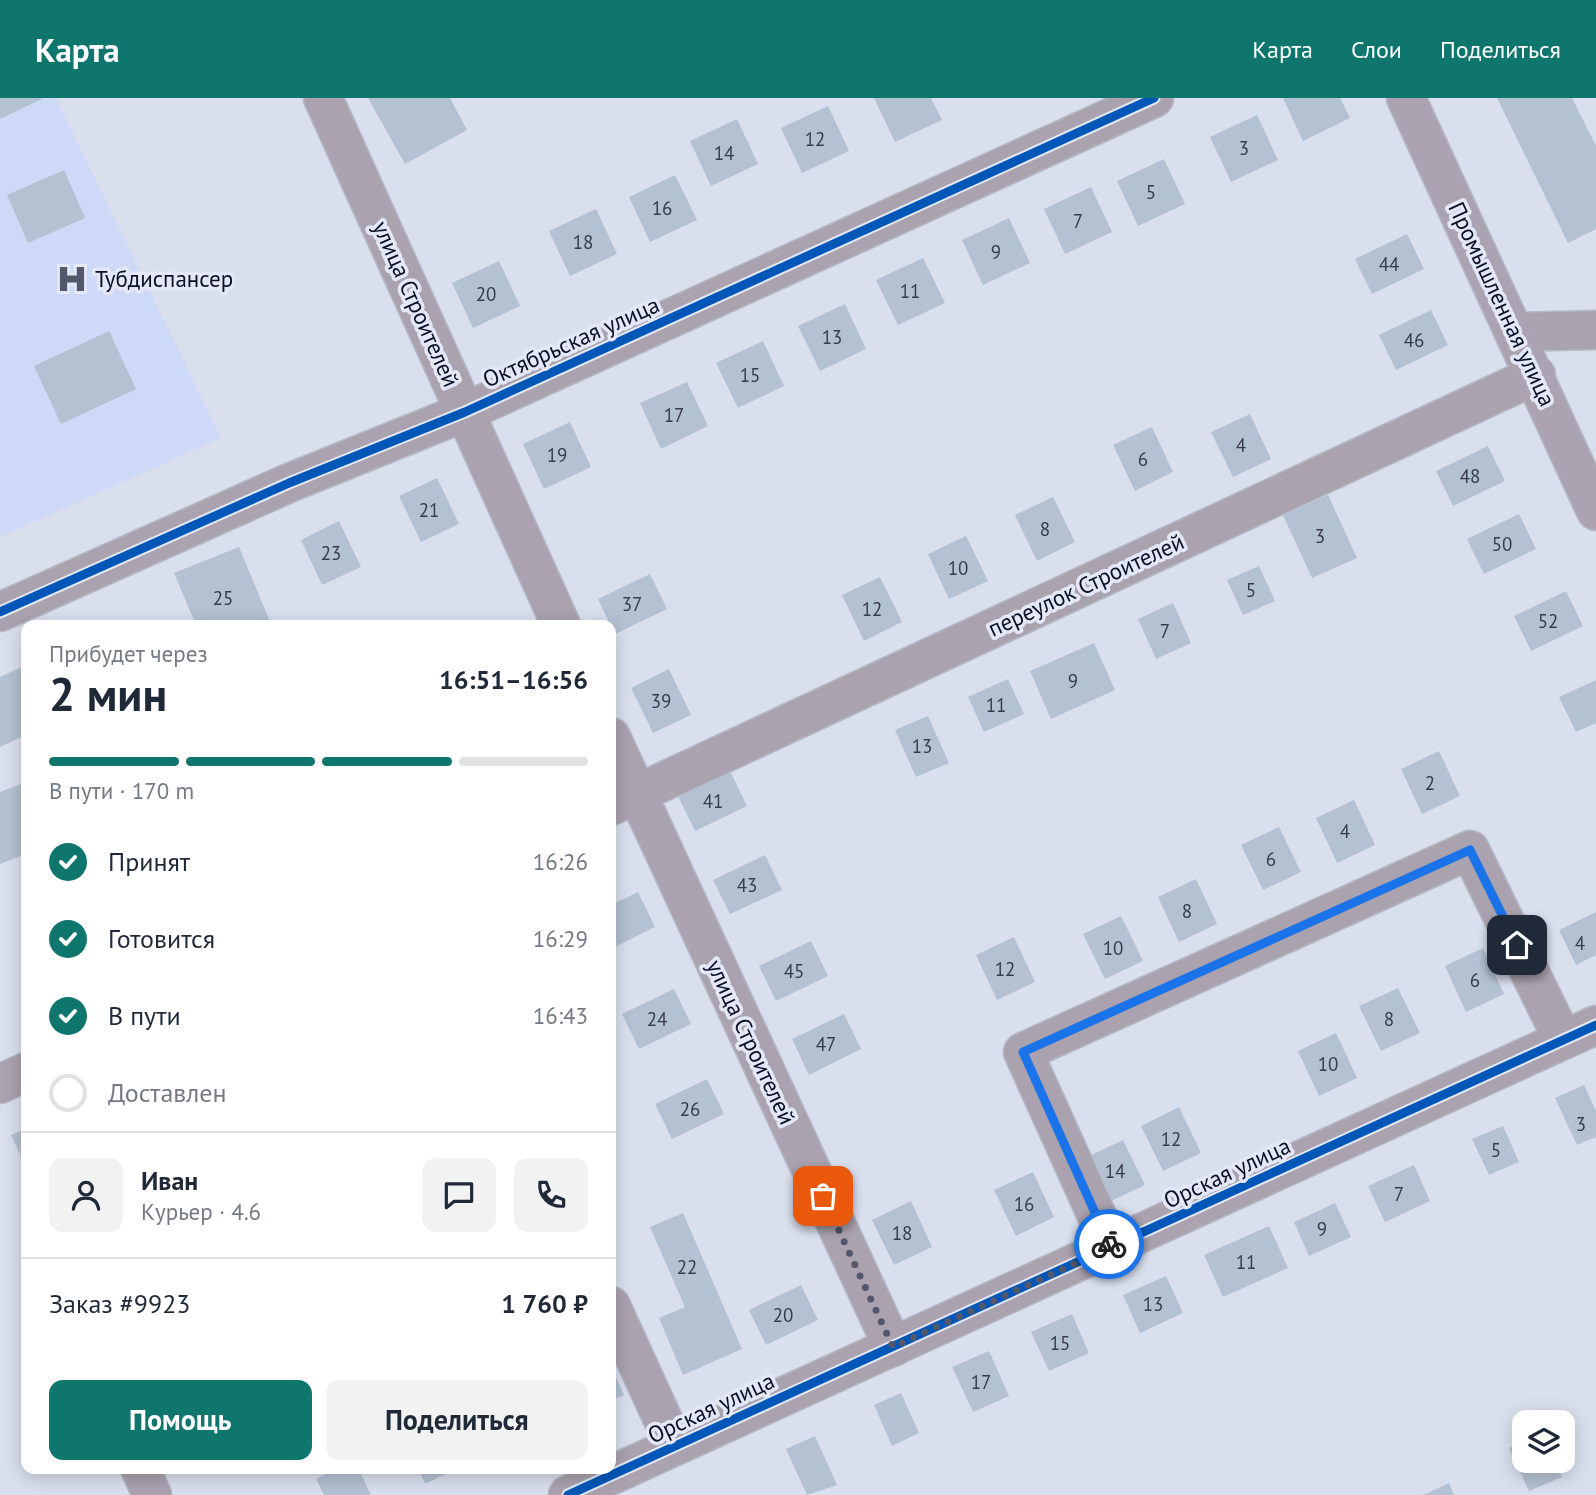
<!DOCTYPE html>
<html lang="ru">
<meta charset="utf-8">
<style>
:root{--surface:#fff;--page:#f2f2f3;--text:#1f2937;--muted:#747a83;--line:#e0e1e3;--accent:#0f766e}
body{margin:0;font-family:"PT Sans",sans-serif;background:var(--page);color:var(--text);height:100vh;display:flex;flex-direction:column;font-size:26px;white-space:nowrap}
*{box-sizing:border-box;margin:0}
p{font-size:23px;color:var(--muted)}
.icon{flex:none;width:38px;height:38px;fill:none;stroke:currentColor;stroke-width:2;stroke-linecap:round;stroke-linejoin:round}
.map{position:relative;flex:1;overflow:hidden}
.panel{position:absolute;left:21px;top:522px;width:595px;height:854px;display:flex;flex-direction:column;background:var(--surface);border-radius:14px;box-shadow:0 4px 18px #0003}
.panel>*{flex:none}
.buttons{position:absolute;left:1512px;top:1312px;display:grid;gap:14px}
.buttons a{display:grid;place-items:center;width:63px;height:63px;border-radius:14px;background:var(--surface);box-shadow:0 4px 18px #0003;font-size:35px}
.pin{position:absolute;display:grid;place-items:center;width:60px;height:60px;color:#fff;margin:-30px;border-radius:14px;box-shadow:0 4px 10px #0006}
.courier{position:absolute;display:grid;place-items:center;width:70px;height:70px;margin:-35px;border:5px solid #1a73e8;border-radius:50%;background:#fff;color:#222;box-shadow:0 2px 9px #0007}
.overview em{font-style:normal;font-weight:700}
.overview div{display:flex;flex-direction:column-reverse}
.overview{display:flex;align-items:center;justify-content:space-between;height:119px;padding:0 28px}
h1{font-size:46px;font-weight:700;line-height:52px}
.bar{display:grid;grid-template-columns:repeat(4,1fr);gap:10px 7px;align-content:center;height:84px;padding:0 28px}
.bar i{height:9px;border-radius:5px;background:var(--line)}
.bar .on{background:var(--accent)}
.bar p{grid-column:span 4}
.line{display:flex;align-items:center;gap:18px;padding:0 28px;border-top:2px solid var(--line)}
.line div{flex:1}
.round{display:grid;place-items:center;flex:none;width:74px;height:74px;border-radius:14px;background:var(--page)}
ol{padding:0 28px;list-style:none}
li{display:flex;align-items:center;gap:21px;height:77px}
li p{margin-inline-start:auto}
li .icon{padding:7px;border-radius:50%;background:var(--accent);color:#fff;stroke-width:4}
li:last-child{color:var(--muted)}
li i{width:38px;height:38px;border:4px solid var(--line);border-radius:50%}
.button{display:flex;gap:14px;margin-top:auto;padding:14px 28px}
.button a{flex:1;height:80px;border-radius:14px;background:var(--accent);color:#fff;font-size:28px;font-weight:700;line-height:80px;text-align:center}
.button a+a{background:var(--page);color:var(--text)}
header{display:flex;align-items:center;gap:42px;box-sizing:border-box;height:98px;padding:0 35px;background:var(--accent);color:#fff}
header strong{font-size:33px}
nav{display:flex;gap:38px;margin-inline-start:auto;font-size:24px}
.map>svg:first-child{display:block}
.built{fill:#ced8f7}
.building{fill:#b4c1d2}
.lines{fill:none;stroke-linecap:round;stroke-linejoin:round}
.minor-casing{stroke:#b6bbc9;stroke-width:41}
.major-casing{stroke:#b6bbc9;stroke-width:41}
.minor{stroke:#aaa2ae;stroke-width:38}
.major{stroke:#aba3b2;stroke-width:38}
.cycleway-casing{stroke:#e4e8f6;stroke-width:13}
.cycleway{stroke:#0057b8;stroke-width:9}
.done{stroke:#53586d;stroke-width:7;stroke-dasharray:0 12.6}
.route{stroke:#1a73e8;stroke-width:9}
.labels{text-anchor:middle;stroke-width:7;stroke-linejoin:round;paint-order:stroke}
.number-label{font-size:19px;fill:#353c52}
.poi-label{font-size:23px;fill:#0b1027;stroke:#e4e8f6;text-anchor:start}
.street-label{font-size:23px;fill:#0b1027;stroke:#e4e8f6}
</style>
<header>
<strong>Карта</strong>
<nav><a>Карта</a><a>Слои</a><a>Поделиться</a></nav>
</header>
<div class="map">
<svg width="1596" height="1397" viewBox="0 0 1596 1397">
<rect width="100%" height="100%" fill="#dadfee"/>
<path class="built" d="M 44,0 L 56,0 L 221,340 L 0,439 L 0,21 Z"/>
<g class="building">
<path d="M 0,0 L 44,0 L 0,21 Z"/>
<path d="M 368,0 L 450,0 L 467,32 L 405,66 Z"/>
<path d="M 874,0 L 931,0 L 942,22 L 895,44 Z"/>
<path d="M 1283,0 L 1340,0 L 1350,20 L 1303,43 Z"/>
<path d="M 1497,0 L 1572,0 L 1596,48 L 1596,131 L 1568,145 Z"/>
<path d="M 828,8 L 849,53 L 802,75 L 781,30 Z"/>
<path d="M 1257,17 L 1278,62 L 1231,84 L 1210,39 Z"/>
<path d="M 737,21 L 758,66 L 711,88 L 690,43 Z"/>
<path d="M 1164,61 L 1185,106 L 1138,128 L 1117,83 Z"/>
<path d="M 64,72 L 85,120 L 28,145 L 7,97 Z"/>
<path d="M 675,77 L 697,122 L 650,144 L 629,99 Z"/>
<path d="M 1091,89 L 1112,134 L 1065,156 L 1044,111 Z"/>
<path d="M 596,111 L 617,156 L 570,178 L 549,133 Z"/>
<path d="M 1009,120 L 1030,165 L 983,187 L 962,142 Z"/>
<path d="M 1407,136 L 1424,171 L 1372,196 L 1355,161 Z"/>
<path d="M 923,160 L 945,205 L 898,227 L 876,182 Z"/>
<path d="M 499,163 L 520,208 L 473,230 L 452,185 Z"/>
<path d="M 845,206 L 866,251 L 820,273 L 798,228 Z"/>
<path d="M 1431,212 L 1448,247 L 1396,272 L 1379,237 Z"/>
<path d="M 109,233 L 136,291 L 61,326 L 34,268 Z"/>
<path d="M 763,243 L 784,288 L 738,310 L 716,265 Z"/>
<path d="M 687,284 L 708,328 L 661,351 L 640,305 Z"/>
<path d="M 1250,316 L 1271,361 L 1233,379 L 1211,334 Z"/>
<path d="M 570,324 L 591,369 L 544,391 L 523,346 Z"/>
<path d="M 1152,329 L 1173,374 L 1135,393 L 1113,347 Z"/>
<path d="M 1488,348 L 1505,383 L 1453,408 L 1436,373 Z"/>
<path d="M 437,380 L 459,426 L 421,444 L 399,398 Z"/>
<path d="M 1328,397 L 1357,460 L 1312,480 L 1283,417 Z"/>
<path d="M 1053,399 L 1075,444 L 1037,463 L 1015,417 Z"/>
<path d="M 1519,416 L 1536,451 L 1484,476 L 1467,441 Z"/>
<path d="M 339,423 L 361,469 L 322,487 L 301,442 Z"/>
<path d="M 966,438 L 988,483 L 949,501 L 928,456 Z"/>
<path d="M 239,449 L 271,526 L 196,527 L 174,475 Z"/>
<path d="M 1259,468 L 1275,503 L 1243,517 L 1227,482 Z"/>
<path d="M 650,476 L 667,511 L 615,536 L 598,501 Z"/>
<path d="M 880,479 L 902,524 L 864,543 L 842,497 Z"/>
<path d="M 1566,493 L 1583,528 L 1531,553 L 1514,518 Z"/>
<path d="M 1173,505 L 1191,545 L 1156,561 L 1138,521 Z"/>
<path d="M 1094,545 L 1115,592 L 1051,621 L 1030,573 Z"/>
<path d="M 26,567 L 26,637 L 0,649 L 0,579 Z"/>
<path d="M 669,571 L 691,617 L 653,635 L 631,590 Z"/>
<path d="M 1008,581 L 1024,616 L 984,634 L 968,599 Z"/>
<path d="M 1596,582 L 1596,625 L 1576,634 L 1559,599 Z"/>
<path d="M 928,618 L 949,665 L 916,679 L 895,632 Z"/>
<path d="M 1439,653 L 1460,698 L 1422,716 L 1401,671 Z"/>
<path d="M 730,673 L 747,708 L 695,733 L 678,698 Z"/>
<path d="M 26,684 L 26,756 L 0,766 L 0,694 Z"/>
<path d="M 1354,702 L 1375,747 L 1337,765 L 1316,720 Z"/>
<path d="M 1279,729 L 1301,774 L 1263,792 L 1241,747 Z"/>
<path d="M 765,757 L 782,792 L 730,816 L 713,782 Z"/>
<path d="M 1196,781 L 1217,826 L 1179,844 L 1158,799 Z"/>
<path d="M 638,794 L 655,829 L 611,851 L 611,807 Z"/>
<path d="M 1596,814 L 1596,857 L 1576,867 L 1559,832 Z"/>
<path d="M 1121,818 L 1143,863 L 1105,881 L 1083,836 Z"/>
<path d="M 1014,839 L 1035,884 L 997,902 L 976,857 Z"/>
<path d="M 811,843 L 828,878 L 776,903 L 759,868 Z"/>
<path d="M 1483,850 L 1504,896 L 1466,914 L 1445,868 Z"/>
<path d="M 1398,890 L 1420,935 L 1381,953 L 1359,908 Z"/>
<path d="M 674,891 L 691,926 L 639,951 L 622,916 Z"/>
<path d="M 844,916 L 861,951 L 809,977 L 792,941 Z"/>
<path d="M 1336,935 L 1357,980 L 1319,998 L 1298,953 Z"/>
<path d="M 707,981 L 724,1016 L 672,1041 L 655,1006 Z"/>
<path d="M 1584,987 L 1596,1013 L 1596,1039 L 1577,1047 L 1555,1000 Z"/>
<path d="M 1179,1009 L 1201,1055 L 1163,1073 L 1141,1028 Z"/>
<path d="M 1503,1028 L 1519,1064 L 1489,1077 L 1472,1041 Z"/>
<path d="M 26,1030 L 26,1070 L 11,1037 Z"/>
<path d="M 1123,1042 L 1145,1087 L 1107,1105 L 1085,1060 Z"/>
<path d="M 1414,1067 L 1430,1103 L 1385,1124 L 1368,1088 Z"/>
<path d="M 1033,1074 L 1054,1119 L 1016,1138 L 994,1092 Z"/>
<path d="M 911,1103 L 932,1149 L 894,1167 L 872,1122 Z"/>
<path d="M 1335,1105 L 1351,1139 L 1309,1158 L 1294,1124 Z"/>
<path d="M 683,1115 L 742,1251 L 683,1277 L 659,1220 L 685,1209 L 650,1129 Z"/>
<path d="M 1269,1128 L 1288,1170 L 1223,1199 L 1204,1157 Z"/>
<path d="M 1166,1178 L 1183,1215 L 1140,1235 L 1123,1197 Z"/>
<path d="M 801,1187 L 818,1222 L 766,1247 L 749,1212 Z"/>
<path d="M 1072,1216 L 1089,1255 L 1049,1273 L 1031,1234 Z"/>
<path d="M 989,1253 L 1009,1298 L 973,1314 L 952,1269 Z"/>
<path d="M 611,1268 L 624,1297 L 611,1303 Z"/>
<path d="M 901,1295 L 919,1335 L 892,1348 L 874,1307 Z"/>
<path d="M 815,1338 L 837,1387 L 807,1397 L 786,1351 Z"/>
<path d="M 1524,1344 L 1524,1363 L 1555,1363 L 1562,1379 L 1529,1393 L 1509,1350 Z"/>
<path d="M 339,1370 L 358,1370 L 371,1397 L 324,1397 L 316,1381 Z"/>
<path d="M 418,1370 L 458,1370 L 425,1386 Z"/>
<path d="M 1449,1385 L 1454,1397 L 1423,1397 Z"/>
</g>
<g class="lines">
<g class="minor-casing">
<g id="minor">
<path d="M 323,0 L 561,527"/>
<path d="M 1516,234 L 1596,232"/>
<path d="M 0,514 L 289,385 L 465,314 L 1154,0"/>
<path d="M 611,639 L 893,1249"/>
<path d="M 611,708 L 1536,277"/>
<path d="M 0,986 L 26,974"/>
<path d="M 1111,1149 L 1023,954 L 1470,752 L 1563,942"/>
<path d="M 611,1208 L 675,1348"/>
<path d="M 140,1370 L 152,1397"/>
<path d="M 568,1397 L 1596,927"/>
</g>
</g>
<g class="major-casing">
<path id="major" d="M 1406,0 L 1596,413"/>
</g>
<use href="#minor" class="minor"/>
<use href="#major" class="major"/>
<g class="cycleway-casing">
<g id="cycleway">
<path d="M 0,514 L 289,385 L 465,314 L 1154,0"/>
<path d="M 568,1397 L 1596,927"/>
</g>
</g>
<use href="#cycleway" class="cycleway"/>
</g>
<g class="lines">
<path class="done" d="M 823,1098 L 893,1249 L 1111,1149 L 1109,1146"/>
<path class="route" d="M 1109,1146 L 1023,954 L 1470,752 L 1517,847"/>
</g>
<defs>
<g id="hospital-bare" transform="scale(2.415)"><path d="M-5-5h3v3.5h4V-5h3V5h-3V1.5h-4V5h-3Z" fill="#53586d" stroke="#e4e8f6" stroke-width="2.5" paint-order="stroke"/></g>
</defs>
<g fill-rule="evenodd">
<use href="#hospital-bare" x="72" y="181"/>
</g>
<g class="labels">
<g class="number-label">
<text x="815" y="48">12</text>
<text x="1244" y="57">3</text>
<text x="724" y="62">14</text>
<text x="1151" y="101">5</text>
<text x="662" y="117">16</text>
<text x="1078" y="130">7</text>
<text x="583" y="151">18</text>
<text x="996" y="161">9</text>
<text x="1389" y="173">44</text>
<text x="910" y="200">11</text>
<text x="486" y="203">20</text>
<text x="832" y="246">13</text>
<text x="1414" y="249">46</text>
<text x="750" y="284">15</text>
<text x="674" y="324">17</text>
<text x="1241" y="354">4</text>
<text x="557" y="364">19</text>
<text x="1143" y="368">6</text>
<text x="1470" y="385">48</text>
<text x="429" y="419">21</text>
<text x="1045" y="438">8</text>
<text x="1320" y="445">3</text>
<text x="1502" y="453">50</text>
<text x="331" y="462">23</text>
<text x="958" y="477">10</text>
<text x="1251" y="499">5</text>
<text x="223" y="507">25</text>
<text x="632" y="513">37</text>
<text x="872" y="518">12</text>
<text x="1548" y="530">52</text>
<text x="1165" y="540">7</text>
<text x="1073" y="590">9</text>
<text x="661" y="610">39</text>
<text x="996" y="614">11</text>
<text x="922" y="655">13</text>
<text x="1430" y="692">2</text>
<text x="713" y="710">41</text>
<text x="1345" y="740">4</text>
<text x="1271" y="768">6</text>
<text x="747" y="794">43</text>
<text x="1187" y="820">8</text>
<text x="1580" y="852">4</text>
<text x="1113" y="857">10</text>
<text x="1005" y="878">12</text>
<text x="794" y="880">45</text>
<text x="1475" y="889">6</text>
<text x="657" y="928">24</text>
<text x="1389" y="928">8</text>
<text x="826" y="953">47</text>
<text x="1328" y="973">10</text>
<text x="690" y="1018">26</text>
<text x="1581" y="1033">3</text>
<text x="1171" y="1048">12</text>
<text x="1496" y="1059">5</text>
<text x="1115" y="1080">14</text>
<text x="1399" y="1103">7</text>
<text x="1024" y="1113">16</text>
<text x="1322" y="1138">9</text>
<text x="902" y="1142">18</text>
<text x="1246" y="1171">11</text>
<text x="687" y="1176">22</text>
<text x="1153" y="1213">13</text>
<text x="783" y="1224">20</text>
<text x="1060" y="1252">15</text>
<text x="981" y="1291">17</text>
</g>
<g class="poi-label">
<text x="95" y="189">Тубдиспансер</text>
</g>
<g class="street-label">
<text transform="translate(416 206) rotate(66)" y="8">улица Строителей</text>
<text transform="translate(1502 206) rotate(65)" y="8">Промышленная улица</text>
<text transform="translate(571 244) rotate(-24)" y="8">Октябрьская улица</text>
<text transform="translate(1086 487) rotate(-25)" y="8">переулок Строителей</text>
<text transform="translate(751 944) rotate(65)" y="8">улица Строителей</text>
<text transform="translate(1227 1075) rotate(-25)" y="8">Орская улица</text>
<text transform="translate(711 1310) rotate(-25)" y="8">Орская улица</text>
</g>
</g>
</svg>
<div class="buttons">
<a><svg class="icon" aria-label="layers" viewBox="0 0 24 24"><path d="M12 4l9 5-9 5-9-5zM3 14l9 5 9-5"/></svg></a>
</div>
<div class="pin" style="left:823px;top:1098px;background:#ea580c"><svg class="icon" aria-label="bag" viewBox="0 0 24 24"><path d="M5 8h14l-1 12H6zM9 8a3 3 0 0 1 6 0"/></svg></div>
<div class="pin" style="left:1517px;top:847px;background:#1f2937"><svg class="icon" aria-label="home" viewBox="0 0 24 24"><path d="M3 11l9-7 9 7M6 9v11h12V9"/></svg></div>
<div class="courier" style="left:1109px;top:1146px"><svg class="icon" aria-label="bike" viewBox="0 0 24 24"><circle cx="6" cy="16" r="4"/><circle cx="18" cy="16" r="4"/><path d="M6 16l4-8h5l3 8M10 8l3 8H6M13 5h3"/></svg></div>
<section class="panel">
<div class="overview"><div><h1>2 мин</h1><p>Прибудет через</p></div><em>16:51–16:56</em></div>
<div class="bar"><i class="on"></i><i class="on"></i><i class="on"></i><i></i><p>В пути · 170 m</p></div>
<ol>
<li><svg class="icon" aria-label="check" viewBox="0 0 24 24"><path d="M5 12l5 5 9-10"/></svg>Принят<p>16:26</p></li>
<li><svg class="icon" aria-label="check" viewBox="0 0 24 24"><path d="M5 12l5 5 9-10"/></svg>Готовится<p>16:29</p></li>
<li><svg class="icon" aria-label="check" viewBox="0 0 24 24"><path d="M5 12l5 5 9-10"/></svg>В пути<p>16:43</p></li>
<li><i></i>Доставлен</li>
</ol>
<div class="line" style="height:126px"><a class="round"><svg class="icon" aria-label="person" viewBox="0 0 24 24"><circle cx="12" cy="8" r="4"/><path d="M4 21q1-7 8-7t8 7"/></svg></a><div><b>Иван</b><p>Курьер · 4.6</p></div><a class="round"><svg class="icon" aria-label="chat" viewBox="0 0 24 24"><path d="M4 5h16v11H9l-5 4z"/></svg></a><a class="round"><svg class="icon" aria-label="phone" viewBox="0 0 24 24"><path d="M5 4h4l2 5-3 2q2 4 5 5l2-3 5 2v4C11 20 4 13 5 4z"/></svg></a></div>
<div class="line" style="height:91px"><div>Заказ #9923</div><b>1 760 ₽</b></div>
<div class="button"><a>Помощь</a><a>Поделиться</a></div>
</section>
</div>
